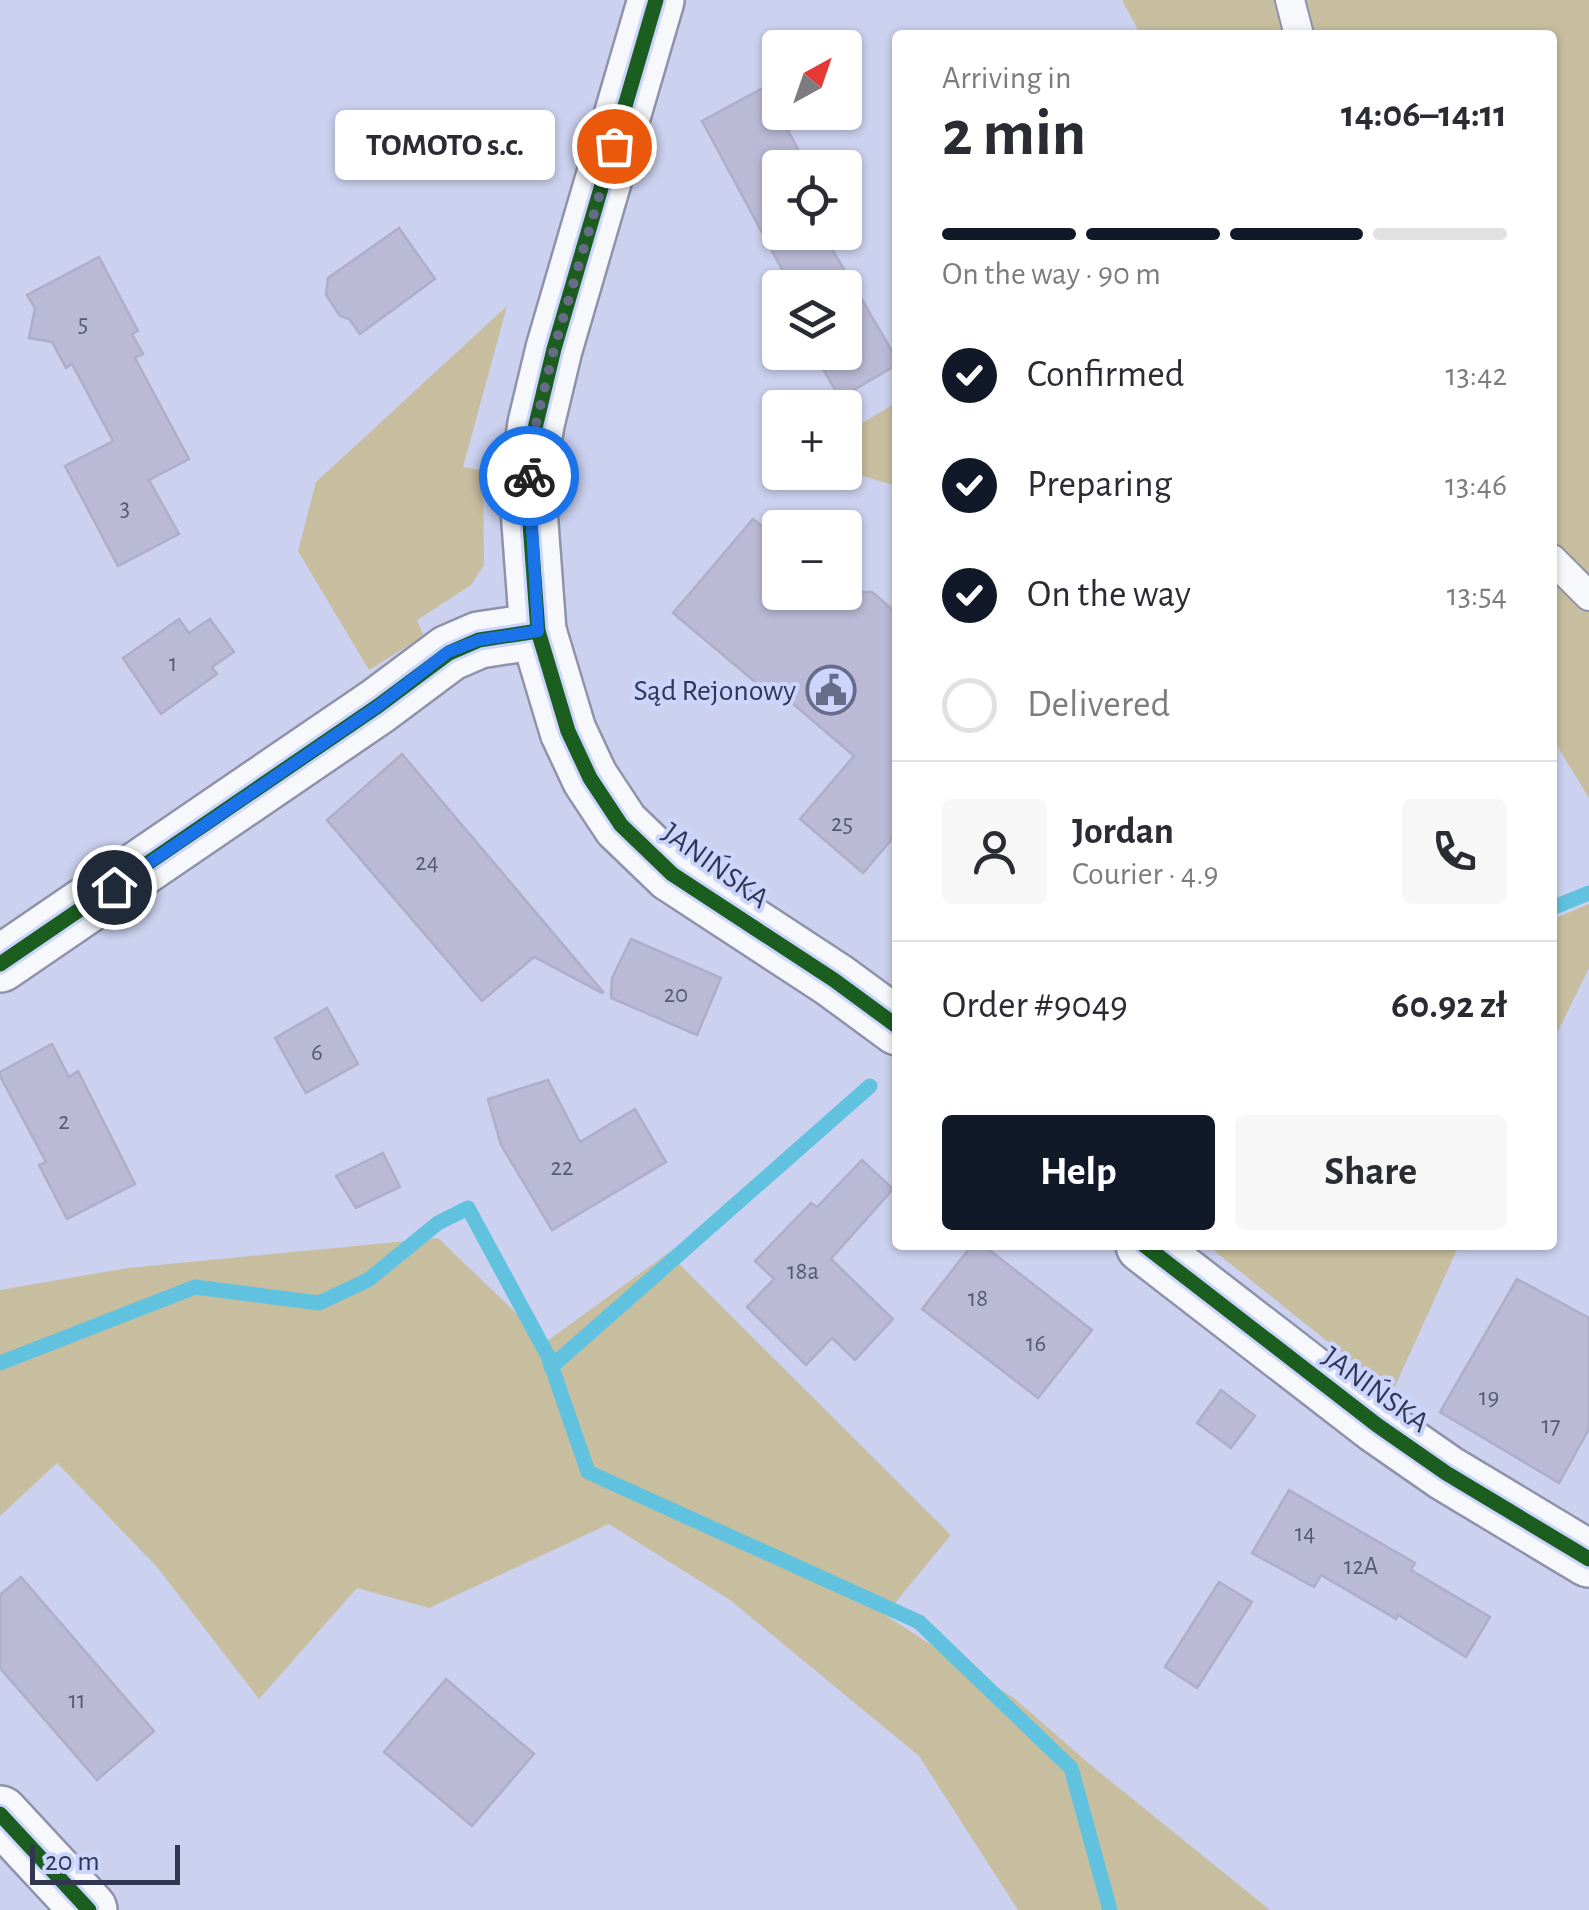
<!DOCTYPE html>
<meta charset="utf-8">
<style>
:root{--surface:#fff;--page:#f7f7f7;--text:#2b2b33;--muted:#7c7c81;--line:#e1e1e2;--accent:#111827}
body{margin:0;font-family:"Alegreya Sans",sans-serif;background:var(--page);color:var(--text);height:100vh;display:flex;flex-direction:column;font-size:38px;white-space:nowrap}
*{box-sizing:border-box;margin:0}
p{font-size:32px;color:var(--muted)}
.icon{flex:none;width:55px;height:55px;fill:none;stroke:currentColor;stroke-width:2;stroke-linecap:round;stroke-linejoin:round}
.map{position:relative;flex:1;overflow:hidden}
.drawer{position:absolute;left:892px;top:30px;width:665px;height:1220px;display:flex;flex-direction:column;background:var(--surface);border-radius:10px;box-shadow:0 2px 8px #0004}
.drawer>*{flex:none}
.needle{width:65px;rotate:40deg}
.fabs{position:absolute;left:762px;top:30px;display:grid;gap:20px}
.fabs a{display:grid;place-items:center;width:100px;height:100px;border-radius:10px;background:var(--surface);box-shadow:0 2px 8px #0004;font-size:50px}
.scale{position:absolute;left:30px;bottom:25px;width:150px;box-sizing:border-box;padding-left:10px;border:5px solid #313651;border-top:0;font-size:28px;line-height:35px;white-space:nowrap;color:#313651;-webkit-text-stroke:8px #ccd5fe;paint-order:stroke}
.pin{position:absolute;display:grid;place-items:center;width:85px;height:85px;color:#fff;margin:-42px;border:5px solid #fff;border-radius:50%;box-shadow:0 2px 10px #0007}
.courier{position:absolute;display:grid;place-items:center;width:100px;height:100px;margin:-50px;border:8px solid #1a73e8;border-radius:50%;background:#fff;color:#222;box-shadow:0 2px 12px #0007}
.bubble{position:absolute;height:70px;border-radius:10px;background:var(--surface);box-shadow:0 2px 8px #0004;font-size:32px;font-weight:600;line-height:70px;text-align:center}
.overview em{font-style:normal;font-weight:600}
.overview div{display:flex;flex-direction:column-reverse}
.overview{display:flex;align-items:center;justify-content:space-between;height:170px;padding:0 50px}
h1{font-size:65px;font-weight:600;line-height:75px}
.bar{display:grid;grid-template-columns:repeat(4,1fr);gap:15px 10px;align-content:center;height:120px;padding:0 50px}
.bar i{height:12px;border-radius:8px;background:var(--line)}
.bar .current{background:var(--accent)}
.bar p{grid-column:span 4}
.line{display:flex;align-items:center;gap:25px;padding:0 50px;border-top:2px solid var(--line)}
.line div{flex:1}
.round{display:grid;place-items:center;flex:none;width:105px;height:105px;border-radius:10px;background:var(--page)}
ol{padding:0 50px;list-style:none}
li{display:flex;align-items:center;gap:30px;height:110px}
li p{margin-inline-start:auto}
li .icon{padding:10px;border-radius:50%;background:var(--accent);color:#fff;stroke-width:4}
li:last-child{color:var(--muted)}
li i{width:55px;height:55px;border:5px solid var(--line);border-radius:50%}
.cta{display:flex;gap:20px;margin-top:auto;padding:20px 50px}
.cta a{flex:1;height:115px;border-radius:10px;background:var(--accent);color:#fff;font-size:40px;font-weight:600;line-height:115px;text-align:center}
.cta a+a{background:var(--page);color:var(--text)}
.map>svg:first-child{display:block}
.green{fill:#c7be9f}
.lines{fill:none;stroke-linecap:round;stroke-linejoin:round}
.stream{stroke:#61c2df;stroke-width:15}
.building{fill:#bab9d6;stroke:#afaec8;stroke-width:2.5}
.lane-casing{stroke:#8e93ab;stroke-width:32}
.street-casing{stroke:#8e93ab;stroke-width:60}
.lane{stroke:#f7f8fc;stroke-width:28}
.street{stroke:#f7f8fc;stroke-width:55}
.cycleway-casing{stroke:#ccd5fe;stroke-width:21}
.cycleway{stroke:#1b5e20;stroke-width:15}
.done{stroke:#676c88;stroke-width:10;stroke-dasharray:0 18}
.route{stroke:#1a73e8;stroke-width:12}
.labels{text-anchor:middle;stroke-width:8;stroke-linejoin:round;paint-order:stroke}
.number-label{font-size:25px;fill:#575a76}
.poi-label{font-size:30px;fill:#313651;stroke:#ccd5fe;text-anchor:end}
.street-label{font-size:30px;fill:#313651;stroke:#ccd5fe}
</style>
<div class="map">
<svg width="1589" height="1910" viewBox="0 0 1589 1910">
<rect width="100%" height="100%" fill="#cbd1ee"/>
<g class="green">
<path d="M 1122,0 L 1589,0 L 1589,798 L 1553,739 L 1552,35 L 1141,35 Z"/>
<path d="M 507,306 L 463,467 L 483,470 L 484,565 L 471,585 L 417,620 L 424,636 L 369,670 L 298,551 L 316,482 Z"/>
<path d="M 897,402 L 897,486 L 845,471 L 845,440 L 849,431 Z"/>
<path d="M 1589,904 L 1589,968 L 1553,1041 L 1553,919 Z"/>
<path d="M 438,1238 L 546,1342 L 668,1253 L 951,1535 L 885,1615 L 1014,1698 L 1093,1767 L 1270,1910 L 1018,1910 L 919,1756 L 730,1600 L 609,1524 L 429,1608 L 357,1588 L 259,1699 L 157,1567 L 57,1463 L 0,1516 L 0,1290 L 128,1268 Z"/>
<path d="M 1207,1245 L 1459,1245 L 1392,1393 Z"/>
</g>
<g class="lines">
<g class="stream">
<path d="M 1552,908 L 1589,893"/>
<path d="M 0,1363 L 195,1287 L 319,1303 L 368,1280 L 438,1223 L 468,1208 L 548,1356 L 588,1472 L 919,1622 L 1071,1768 L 1110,1910"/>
<path d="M 551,1367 L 870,1086"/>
</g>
</g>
<g class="building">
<path d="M 765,87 L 808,168 L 780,168 L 780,232 L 822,232 L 898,361 L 898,364 L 840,398 L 813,352 L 845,352 L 845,288 L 792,288 L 702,121 Z"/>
<path d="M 399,228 L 435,279 L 360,334 L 349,319 L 340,316 L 326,295 L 328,278 Z"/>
<path d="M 99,257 L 138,331 L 132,334 L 143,354 L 135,358 L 189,459 L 149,480 L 179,534 L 118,566 L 65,466 L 113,441 L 72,364 L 66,368 L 52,342 L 29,338 L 35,308 L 27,295 Z"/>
<path d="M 753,519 L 780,541 L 780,592 L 872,592 L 898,614 L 898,832 L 863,873 L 800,819 L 854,756 L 784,696 L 779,702 L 673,613 Z"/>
<path d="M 179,619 L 189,633 L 210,619 L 234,652 L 212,667 L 217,674 L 161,714 L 123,658 Z"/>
<path d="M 402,754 L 603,992 L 602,993 L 534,957 L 482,1001 L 327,820 Z"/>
<path d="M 631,939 L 721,978 L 697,1035 L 611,998 L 612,978 Z"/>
<path d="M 327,1008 L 358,1064 L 306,1093 L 275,1038 Z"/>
<path d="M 52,1044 L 69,1077 L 78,1071 L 135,1184 L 67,1219 L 39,1165 L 46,1162 L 0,1076 L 0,1072 Z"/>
<path d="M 548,1080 L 580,1142 L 635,1109 L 666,1162 L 552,1230 L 501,1145 L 488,1099 Z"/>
<path d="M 383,1153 L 400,1187 L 356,1208 L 336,1176 Z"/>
<path d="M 862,1160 L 893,1189 L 831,1259 L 893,1319 L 855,1360 L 832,1338 L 806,1365 L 747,1307 L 774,1279 L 755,1261 L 811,1203 L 817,1207 Z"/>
<path d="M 972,1245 L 983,1245 L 1092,1330 L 1038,1398 L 922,1309 Z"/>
<path d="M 1517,1279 L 1589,1318 L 1589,1429 L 1559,1483 L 1440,1412 Z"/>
<path d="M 1221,1390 L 1255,1416 L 1231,1448 L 1197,1423 Z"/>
<path d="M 1289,1490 L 1415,1563 L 1411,1570 L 1490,1617 L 1466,1657 L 1398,1615 L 1396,1619 L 1321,1575 L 1314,1587 L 1252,1553 Z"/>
<path d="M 21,1577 L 154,1731 L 97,1780 L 0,1668 L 0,1595 Z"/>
<path d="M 1219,1582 L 1252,1602 L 1197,1688 L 1165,1667 Z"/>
<path d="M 446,1679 L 534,1754 L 472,1826 L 384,1752 Z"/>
</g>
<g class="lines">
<g class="lane-casing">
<g id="lane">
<path d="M 1290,0 L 1299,35"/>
<path d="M 1552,559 L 1589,596"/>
</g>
</g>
<g class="street-casing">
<g id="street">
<path d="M 656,0 L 554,349 L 536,424 L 529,468 L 529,510 L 538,631 L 568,731 L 590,778 L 621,825 L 672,874 L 834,980 L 898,1027"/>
<path d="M 0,964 L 378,706 L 449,653 L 479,640 L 538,631"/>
<path d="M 1144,1245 L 1377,1425 L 1446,1473 L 1589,1559"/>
<path d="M 0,1814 L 89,1910"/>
</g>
</g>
<use href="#lane" class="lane"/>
<use href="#street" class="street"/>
<g class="cycleway-casing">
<g id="cycleway">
<path d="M 656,0 L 554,349 L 536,424 L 529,468 L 529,510 L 538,631 L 568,731 L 590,778 L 621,825 L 672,874 L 834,980 L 898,1027"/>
<path d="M 0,964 L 378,706 L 449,653 L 479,640 L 538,631"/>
<path d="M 1144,1245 L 1377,1425 L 1446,1473 L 1589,1559"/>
<path d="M 0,1814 L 89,1910"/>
</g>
</g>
<use href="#cycleway" class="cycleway"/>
</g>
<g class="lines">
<path class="done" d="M 529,476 L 536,424 L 554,349 L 614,146"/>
<path class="route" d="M 114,887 L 378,706 L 448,652 L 479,640 L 538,631 L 529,476"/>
</g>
<defs>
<g id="civic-ring" transform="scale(2.5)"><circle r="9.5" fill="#ccd5fe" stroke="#676c88" stroke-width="1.5"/><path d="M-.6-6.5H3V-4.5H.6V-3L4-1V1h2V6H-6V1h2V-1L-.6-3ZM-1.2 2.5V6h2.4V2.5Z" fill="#676c88"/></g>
</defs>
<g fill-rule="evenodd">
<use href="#civic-ring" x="831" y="690"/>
</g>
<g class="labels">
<g class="number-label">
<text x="83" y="331">5</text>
<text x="125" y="516">3</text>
<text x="173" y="671">1</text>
<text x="842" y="831">25</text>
<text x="427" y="870">24</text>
<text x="676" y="1002">20</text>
<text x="317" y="1060">6</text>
<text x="64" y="1129">2</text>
<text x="562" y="1175">22</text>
<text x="803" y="1279">18a</text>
<text x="978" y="1306">18</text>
<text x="1036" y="1351">16</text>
<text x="1489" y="1405">19</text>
<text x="1551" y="1433">17</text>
<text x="1305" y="1541">14</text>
<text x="1361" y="1574">12A</text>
<text x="77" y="1708">11</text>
</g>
<g class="poi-label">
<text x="796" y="700">Sąd Rejonowy</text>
</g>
<g class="street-label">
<text transform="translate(716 865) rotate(36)" y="10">JANIŃSKA</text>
<text transform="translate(1376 1389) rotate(36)" y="10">JANIŃSKA</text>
</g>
</g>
</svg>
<div class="fabs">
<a><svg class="needle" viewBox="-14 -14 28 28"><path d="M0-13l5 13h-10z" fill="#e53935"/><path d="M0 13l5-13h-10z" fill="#7c7c81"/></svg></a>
<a><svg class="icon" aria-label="locate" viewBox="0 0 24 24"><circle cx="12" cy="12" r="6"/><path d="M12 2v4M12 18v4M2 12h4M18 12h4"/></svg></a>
<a><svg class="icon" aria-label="layers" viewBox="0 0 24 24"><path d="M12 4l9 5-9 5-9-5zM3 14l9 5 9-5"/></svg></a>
<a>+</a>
<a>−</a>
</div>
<div class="scale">20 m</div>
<div class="pin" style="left:614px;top:146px;background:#ea580c"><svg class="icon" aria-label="bag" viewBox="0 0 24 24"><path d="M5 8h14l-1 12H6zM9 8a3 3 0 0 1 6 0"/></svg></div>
<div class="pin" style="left:114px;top:887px;background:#1f2937"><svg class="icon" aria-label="home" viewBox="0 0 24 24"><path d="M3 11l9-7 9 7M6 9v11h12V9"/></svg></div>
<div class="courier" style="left:529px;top:476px"><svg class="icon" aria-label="bike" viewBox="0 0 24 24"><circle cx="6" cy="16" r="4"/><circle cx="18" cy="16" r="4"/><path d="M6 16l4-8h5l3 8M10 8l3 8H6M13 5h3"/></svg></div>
<div class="bubble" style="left:335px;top:110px;width:220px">TOMOTO s.c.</div>
<section class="drawer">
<div class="overview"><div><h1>2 min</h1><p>Arriving in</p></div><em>14:06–14:11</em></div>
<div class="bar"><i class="current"></i><i class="current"></i><i class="current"></i><i></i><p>On the way · 90 m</p></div>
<ol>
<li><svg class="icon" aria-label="check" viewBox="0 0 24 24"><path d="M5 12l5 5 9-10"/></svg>Confirmed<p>13:42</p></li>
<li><svg class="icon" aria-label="check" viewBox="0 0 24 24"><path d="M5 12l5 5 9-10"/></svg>Preparing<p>13:46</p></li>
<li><svg class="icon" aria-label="check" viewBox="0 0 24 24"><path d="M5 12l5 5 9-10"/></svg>On the way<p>13:54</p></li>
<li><i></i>Delivered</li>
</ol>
<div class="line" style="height:180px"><a class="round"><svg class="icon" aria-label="person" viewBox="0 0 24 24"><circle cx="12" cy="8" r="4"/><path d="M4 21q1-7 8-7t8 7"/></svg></a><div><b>Jordan</b><p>Courier · 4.9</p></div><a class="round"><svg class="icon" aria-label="phone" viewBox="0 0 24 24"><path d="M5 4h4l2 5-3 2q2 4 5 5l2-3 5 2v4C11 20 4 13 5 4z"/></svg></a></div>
<div class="line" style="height:130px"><div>Order #9049</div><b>60.92 zł</b></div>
<div class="cta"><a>Help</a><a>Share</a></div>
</section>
</div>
